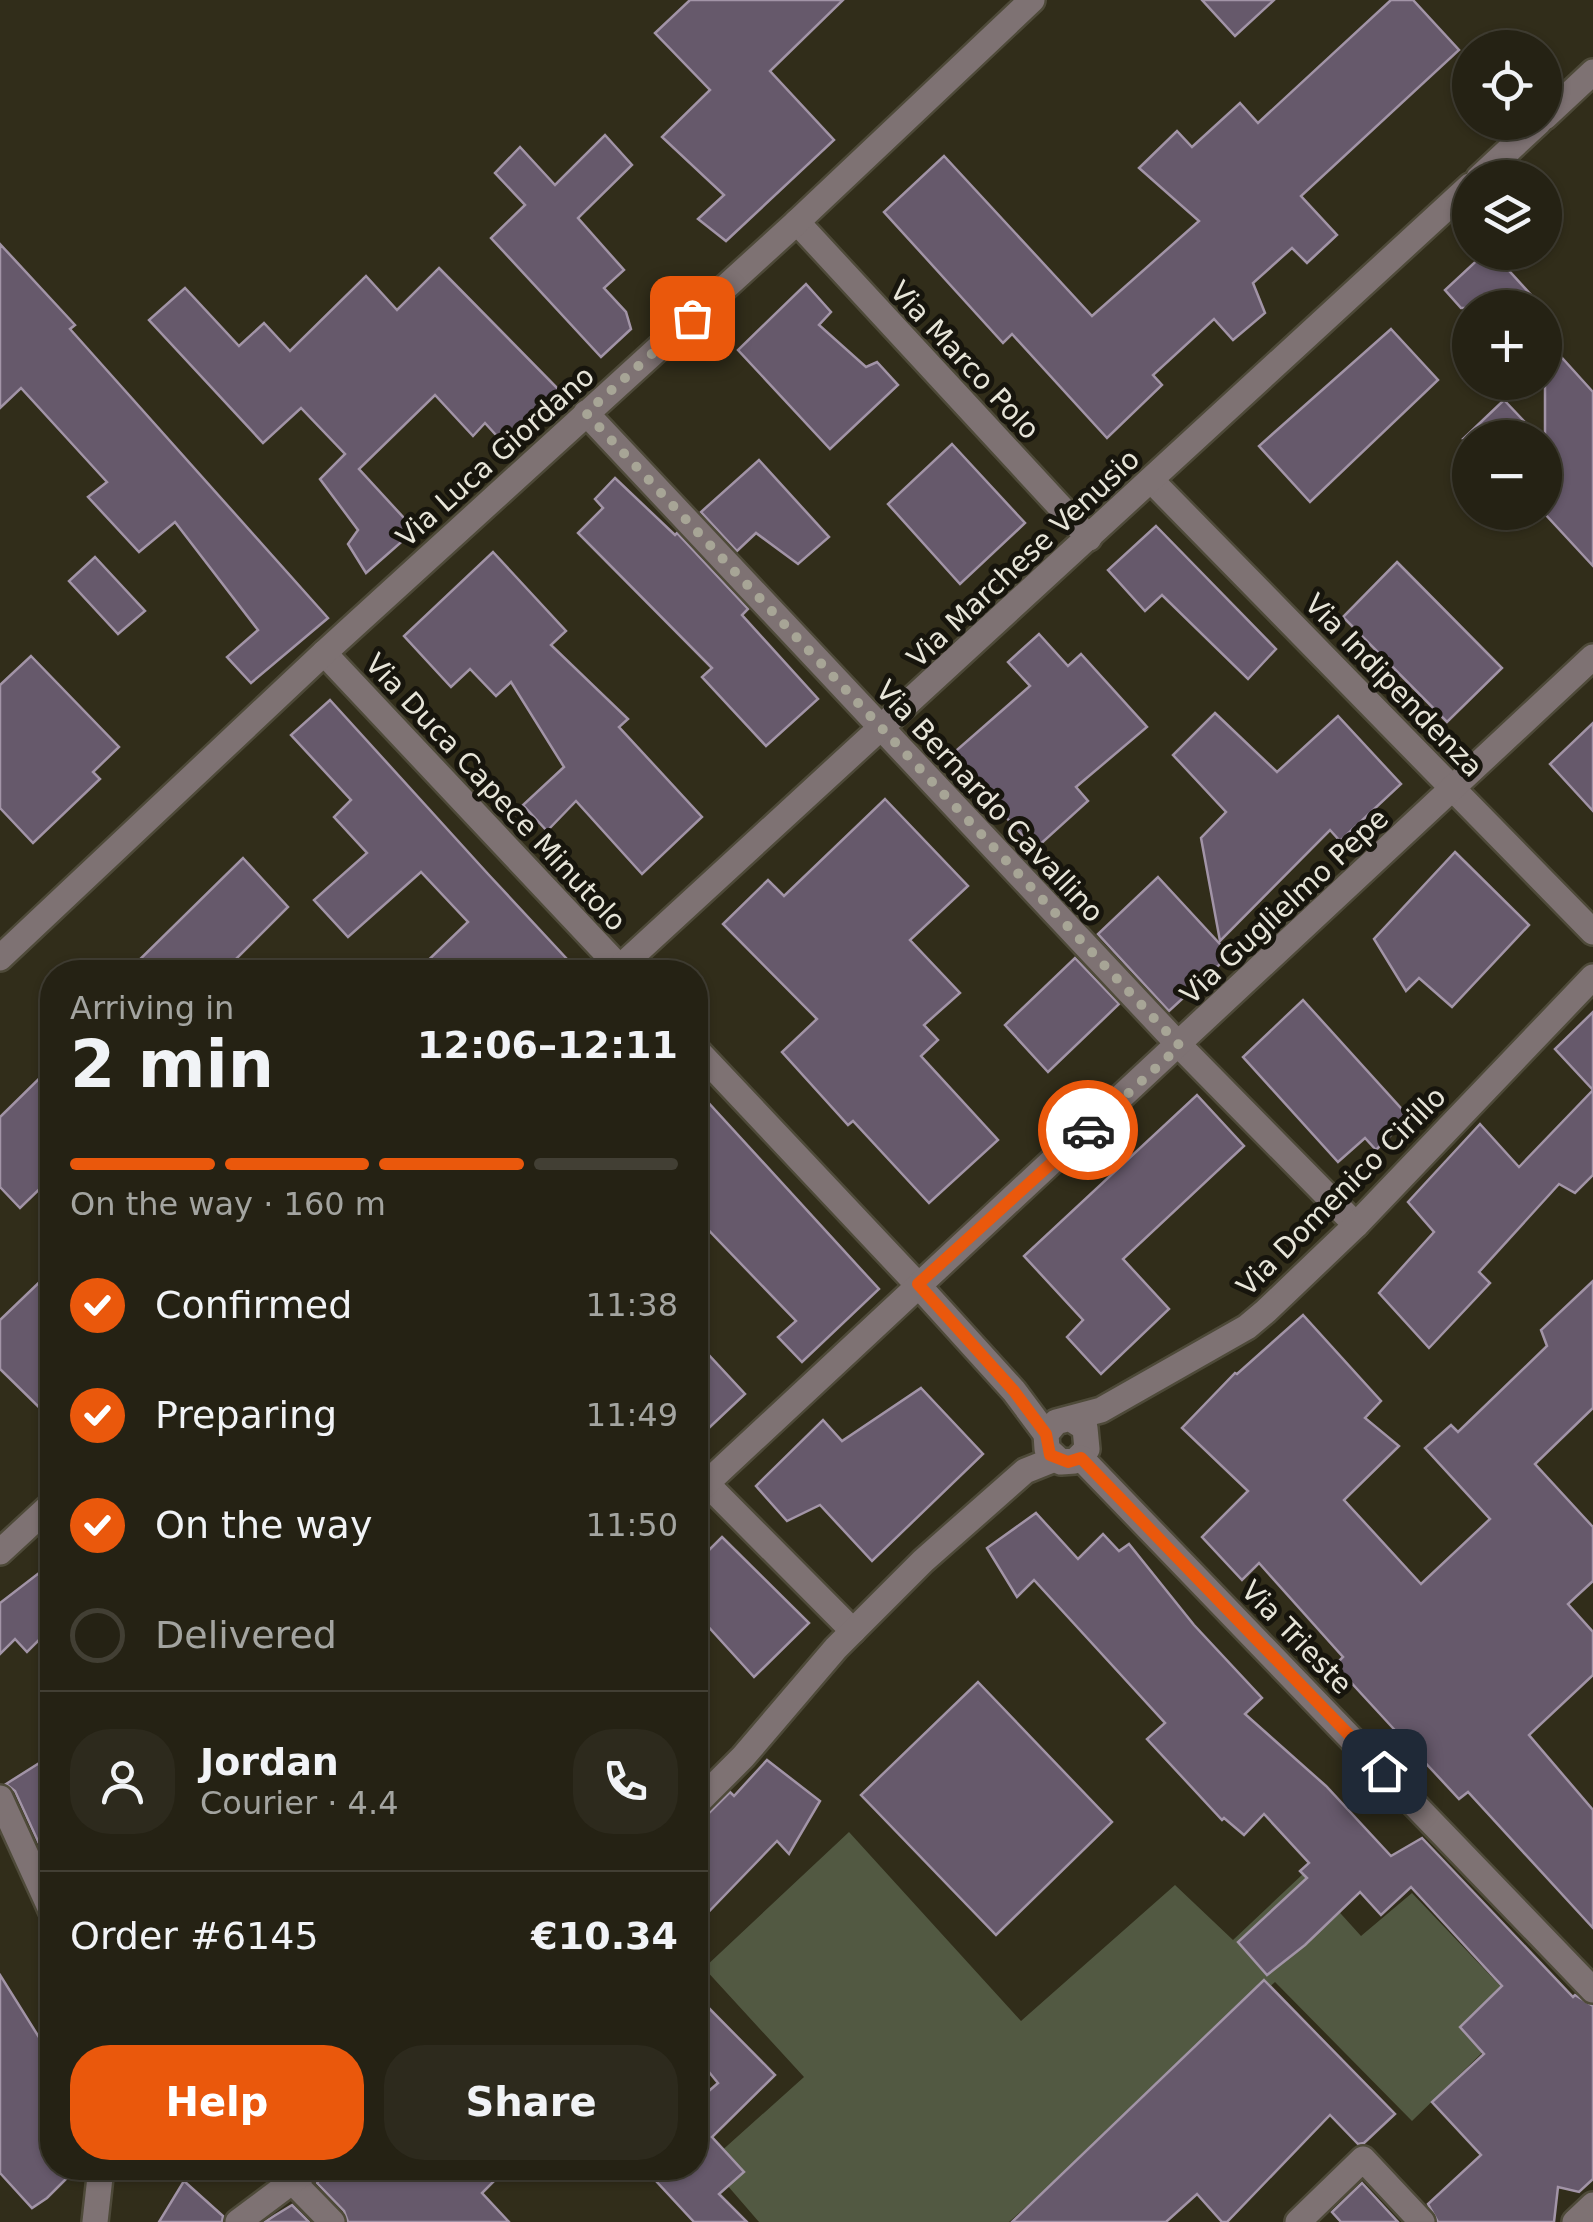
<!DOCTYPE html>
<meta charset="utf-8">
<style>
:root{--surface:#252214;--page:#2d2a1d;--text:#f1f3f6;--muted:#a3a4a0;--line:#423f34;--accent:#ea580c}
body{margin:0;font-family:"DejaVu Sans",sans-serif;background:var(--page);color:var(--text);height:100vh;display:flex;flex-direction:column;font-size:38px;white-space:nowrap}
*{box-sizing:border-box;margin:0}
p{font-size:32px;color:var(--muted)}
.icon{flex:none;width:55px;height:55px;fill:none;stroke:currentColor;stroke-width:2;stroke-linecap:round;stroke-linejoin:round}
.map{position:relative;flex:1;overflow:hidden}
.panel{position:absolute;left:40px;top:960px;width:668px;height:1220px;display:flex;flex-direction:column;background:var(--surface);border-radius:40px;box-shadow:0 2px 8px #0004,0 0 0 2px var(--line)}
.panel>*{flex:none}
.controls{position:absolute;left:1452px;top:30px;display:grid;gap:20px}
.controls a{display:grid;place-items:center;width:110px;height:110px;border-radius:50%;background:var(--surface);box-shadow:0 2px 8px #0004,0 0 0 2px var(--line);font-size:50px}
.pin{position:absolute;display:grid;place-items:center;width:85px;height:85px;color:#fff;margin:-42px;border-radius:20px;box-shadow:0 5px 15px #0006}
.courier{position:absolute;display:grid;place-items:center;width:100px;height:100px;margin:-50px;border:8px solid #ea580c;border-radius:50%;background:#fff;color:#222;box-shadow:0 2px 12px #0007}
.overview em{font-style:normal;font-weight:800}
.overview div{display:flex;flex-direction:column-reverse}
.overview{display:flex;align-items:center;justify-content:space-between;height:170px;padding:0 30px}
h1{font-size:65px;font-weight:800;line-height:75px}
.bar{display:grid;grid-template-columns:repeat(4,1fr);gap:15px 10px;align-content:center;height:120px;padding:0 30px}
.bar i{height:12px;border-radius:8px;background:var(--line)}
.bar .current{background:var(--accent)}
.bar p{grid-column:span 4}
.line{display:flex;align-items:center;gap:25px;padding:0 30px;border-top:2px solid var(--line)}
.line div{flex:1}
.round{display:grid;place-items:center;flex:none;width:105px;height:105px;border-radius:40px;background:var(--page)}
ol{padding:0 30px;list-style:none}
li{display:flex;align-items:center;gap:30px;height:110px}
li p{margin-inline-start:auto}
li .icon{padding:10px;border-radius:50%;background:var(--accent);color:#fff;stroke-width:4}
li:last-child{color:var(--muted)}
li i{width:55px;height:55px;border:5px solid var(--line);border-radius:50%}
.primary-button{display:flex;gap:20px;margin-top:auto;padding:20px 30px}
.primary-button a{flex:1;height:115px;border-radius:40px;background:var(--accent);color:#fff;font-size:40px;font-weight:800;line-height:115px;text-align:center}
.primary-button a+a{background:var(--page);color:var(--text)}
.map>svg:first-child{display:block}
.green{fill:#525942}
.building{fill:#66596b;stroke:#a294a7;stroke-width:2.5}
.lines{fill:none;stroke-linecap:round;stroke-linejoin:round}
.minor-casing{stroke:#4e4a39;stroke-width:30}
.minor{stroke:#7e7273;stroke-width:25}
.done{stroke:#a7a596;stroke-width:10;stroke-dasharray:0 18}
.route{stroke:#ea580c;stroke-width:12}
.labels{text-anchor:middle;stroke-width:10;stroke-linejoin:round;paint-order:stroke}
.street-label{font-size:28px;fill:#e7e5d9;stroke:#17150d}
</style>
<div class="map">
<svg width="1593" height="2222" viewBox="0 0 1593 2222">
<rect width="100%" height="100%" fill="#312d1a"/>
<path class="green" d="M 849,1832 L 1021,2021 L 1175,1885 L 1233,1940 L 1304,1873 L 1361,1936 L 1412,1893 L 1506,1992 L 1487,2048 L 1412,2121 L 1275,1982 L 1009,2222 L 759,2222 L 708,2163 L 804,2077 L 704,1968 Z"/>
<g class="building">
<path d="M 690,0 L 843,0 L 770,71 L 834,140 L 726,241 L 698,219 L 724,195 L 662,137 L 710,90 L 655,33 Z"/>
<path d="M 1202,0 L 1274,0 L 1235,36 Z"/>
<path d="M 1391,0 L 1413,0 L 1459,50 L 1301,196 L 1337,235 L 1307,263 L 1292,248 L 1253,283 L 1265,313 L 1233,340 L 1214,319 L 1153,375 L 1162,385 L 1107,438 L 1012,334 L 1003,343 L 884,212 L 944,156 L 1092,316 L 1199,221 L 1139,168 L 1177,131 L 1192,147 L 1240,103 L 1258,123 Z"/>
<path d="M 605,135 L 632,165 L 578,218 L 624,270 L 604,288 L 626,312 L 631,329 L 601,357 L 491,238 L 525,205 L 495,173 L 520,147 L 555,185 Z"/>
<path d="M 0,244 L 75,325 L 70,329 L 328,618 L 251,683 L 227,657 L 258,630 L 175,522 L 139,552 L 88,497 L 107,482 L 21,388 L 0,408 Z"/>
<path d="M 1486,252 L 1492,252 L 1543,308 L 1461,308 L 1445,290 Z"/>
<path d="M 439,268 L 562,393 L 506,446 L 485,423 L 473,436 L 435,395 L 359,469 L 415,530 L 366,573 L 348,544 L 358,530 L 320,479 L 345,454 L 301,408 L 263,443 L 149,320 L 185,288 L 239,346 L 264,323 L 290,351 L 366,276 L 397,310 Z"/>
<path d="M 806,284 L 831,312 L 819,325 L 866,367 L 877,362 L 898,385 L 830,449 L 738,350 Z"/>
<path d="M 1391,329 L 1438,380 L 1310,502 L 1259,446 Z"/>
<path d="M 1545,339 L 1593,392 L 1593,566 L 1545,514 Z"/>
<path d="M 1504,400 L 1540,438 L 1464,438 Z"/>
<path d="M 952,444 L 1025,523 L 960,584 L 888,504 Z"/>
<path d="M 759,460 L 829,537 L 798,564 L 756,533 L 737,551 L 701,512 Z"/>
<path d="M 615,478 L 675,535 L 677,533 L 748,609 L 742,615 L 818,699 L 766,746 L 702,677 L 712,668 L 578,533 L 603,508 L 595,499 Z"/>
<path d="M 1156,526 L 1276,649 L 1248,679 L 1162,595 L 1145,611 L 1108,570 Z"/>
<path d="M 493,552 L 566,631 L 551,645 L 628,719 L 619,727 L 702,817 L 642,874 L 576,801 L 547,831 L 523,805 L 564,767 L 511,682 L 496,696 L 470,669 L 451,687 L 404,636 Z"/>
<path d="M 95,557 L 145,611 L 118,634 L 69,581 Z"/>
<path d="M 1397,562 L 1502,668 L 1447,722 L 1343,617 Z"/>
<path d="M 1039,634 L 1068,666 L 1081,654 L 1147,727 L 1076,787 L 1088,801 L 1035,849 L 950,756 L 1030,686 L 1008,662 Z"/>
<path d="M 31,656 L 119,747 L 93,772 L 100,779 L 33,843 L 0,808 L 0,685 Z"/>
<path d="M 330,700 L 488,874 L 579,972 L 416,972 L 468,922 L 421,872 L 348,937 L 314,900 L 367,853 L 334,817 L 351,800 L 291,735 Z"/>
<path d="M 1215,713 L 1277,772 L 1338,716 L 1401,784 L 1340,841 L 1330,830 L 1220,941 L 1201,838 L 1226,812 L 1173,755 Z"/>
<path d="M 1593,723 L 1593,811 L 1550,764 Z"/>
<path d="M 885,799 L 968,886 L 910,940 L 960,993 L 924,1025 L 938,1040 L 921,1056 L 998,1140 L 929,1203 L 853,1121 L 848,1125 L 782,1052 L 817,1019 L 723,924 L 768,880 L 784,896 Z"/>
<path d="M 1455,852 L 1529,925 L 1452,1007 L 1419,978 L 1406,991 L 1374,939 Z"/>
<path d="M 243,858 L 288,907 L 223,972 L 127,972 Z"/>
<path d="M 1158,877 L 1230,955 L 1169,1011 L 1098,934 Z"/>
<path d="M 1075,958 L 1119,1004 L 1048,1072 L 1005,1025 Z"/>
<path d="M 1303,1000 L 1409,1117 L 1376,1150 L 1365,1138 L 1338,1162 L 1243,1057 Z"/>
<path d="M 1593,1012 L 1593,1175 L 1575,1193 L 1559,1184 L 1479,1272 L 1490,1283 L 1429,1348 L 1379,1293 L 1434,1232 L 1408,1202 L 1480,1124 L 1519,1167 L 1593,1090 L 1555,1049 Z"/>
<path d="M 52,1066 L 52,1177 L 20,1208 L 0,1187 L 0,1117 Z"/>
<path d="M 695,1088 L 879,1289 L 802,1362 L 778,1337 L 796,1321 L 695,1216 Z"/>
<path d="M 1197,1095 L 1244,1146 L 1123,1259 L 1169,1309 L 1101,1374 L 1067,1337 L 1083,1320 L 1024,1256 Z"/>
<path d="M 52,1270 L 52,1420 L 0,1369 L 0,1320 Z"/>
<path d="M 1593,1281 L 1593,1408 L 1535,1464 L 1593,1527 L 1593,1581 L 1568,1604 L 1593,1632 L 1593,1675 L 1529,1735 L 1593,1810 L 1593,1928 L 1468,1792 L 1459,1799 L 1392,1727 L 1335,1665 L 1343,1657 L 1259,1563 L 1242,1580 L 1202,1537 L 1248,1491 L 1182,1428 L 1235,1373 L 1237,1374 L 1303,1315 L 1381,1401 L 1365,1418 L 1399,1446 L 1344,1500 L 1421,1584 L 1490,1519 L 1425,1448 L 1451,1425 L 1458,1432 L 1547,1346 L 1541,1330 Z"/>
<path d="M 695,1340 L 745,1394 L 695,1441 Z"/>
<path d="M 921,1388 L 983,1454 L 872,1561 L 820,1505 L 787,1521 L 756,1486 L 823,1420 L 842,1441 Z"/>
<path d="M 1036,1513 L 1078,1559 L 1103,1534 L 1119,1551 L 1129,1544 L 1194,1625 L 1262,1698 L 1245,1714 L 1326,1786 L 1391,1856 L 1422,1838 L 1573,1997 L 1575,1995 L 1593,2006 L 1593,2179 L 1579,2192 L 1558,2187 L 1554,2222 L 1438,2222 L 1428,2204 L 1481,2155 L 1432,2102 L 1484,2054 L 1460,2027 L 1502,1986 L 1411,1887 L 1381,1915 L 1360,1892 L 1305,1945 L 1267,1975 L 1238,1942 L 1307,1878 L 1300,1871 L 1309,1863 L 1264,1814 L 1244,1835 L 1224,1818 L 1222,1820 L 1147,1739 L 1165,1723 L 1034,1580 L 1017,1597 L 987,1548 Z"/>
<path d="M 722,1537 L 809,1623 L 754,1677 L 695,1612 L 695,1564 Z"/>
<path d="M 52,1563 L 52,1627 L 27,1652 L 15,1639 L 0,1654 L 0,1603 Z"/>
<path d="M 978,1682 L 1112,1822 L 996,1935 L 861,1795 Z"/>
<path d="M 52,1755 L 52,1844 L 42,1850 L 15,1791 L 6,1784 Z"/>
<path d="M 767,1760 L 820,1801 L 789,1854 L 777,1841 L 695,1926 L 695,1821 L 706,1816 L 730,1792 L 734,1796 Z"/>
<path d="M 0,1975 L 52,2058 L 52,2168 L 77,2168 L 47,2198 L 32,2208 L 0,2173 Z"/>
<path d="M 1264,1980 L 1395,2114 L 1364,2143 L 1358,2144 L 1330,2115 L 1227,2222 L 1222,2222 L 1197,2194 L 1166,2222 L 1012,2222 Z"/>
<path d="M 695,1994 L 775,2075 L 712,2137 L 744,2172 L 719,2194 L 747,2222 L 694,2222 L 644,2168 L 695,2168 L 695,2103 L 718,2083 L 695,2055 Z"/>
<path d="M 326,2168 L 507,2168 L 482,2193 L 509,2222 L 348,2222 L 344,2211 L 317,2183 L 324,2175 Z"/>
<path d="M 184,2181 L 223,2216 L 222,2222 L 159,2222 Z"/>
<path d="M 1362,2183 L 1398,2222 L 1341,2222 L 1332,2212 Z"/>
<path d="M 292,2205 L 309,2222 L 265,2222 L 274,2216 Z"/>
</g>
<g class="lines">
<g class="minor-casing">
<g id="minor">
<path d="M 1545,117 L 1593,72"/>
<path d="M 1479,178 L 1539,122"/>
<path d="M 797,222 L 1089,538"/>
<path d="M 586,413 L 1180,1046 L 1356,1225"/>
<path d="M 1151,480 L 1593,932"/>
<path d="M 324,653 L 624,972"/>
<path d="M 0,958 L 324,653 L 797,222 L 1032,0"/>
<path d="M 615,972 L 1470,186"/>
<path d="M 695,1048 L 918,1285 L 1014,1391 L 1046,1434"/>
<path d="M 1071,1419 L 1085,1428 L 1087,1449 L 1075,1461 L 1061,1462 L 1047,1449 L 1046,1434 L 1056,1422 L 1101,1410 L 1247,1327 L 1266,1311 L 1356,1225 L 1593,977"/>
<path d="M 1081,1458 L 1593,1990"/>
<path d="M 707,1484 L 853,1631"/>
<path d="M 695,1494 L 1593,657"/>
<path d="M 0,1552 L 52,1504"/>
<path d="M 0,1798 L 52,1912"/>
<path d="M 695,1805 L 743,1757 L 836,1648 L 923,1561 L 1025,1471 L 1055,1459"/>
<path d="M 292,2181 L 332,2222"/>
<path d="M 95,2222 L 101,2168"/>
<path d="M 238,2222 L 310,2168"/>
<path d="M 1298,2222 L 1363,2159 L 1422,2222"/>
<path d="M 1575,2222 L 1593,2205"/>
</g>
</g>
<use href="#minor" class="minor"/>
</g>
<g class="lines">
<path class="done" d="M 692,318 L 586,413 L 1180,1046 L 1088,1130"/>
<path class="route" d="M 1088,1130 L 918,1284 L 1014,1391 L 1046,1434 L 1050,1455 L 1068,1462 L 1081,1458 L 1384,1771"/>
</g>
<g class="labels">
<g class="street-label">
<text transform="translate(965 360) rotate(47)" y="10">Via Marco Polo</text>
<text transform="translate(495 456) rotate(-42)" y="10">Via Luca Giordano</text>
<text transform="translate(1023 558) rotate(-43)" y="10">Via Marchese Venusio</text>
<text transform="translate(1394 685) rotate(46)" y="10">Via Indipendenza</text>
<text transform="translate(496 792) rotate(47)" y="10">Via Duca Capece Minutolo</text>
<text transform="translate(990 801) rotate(47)" y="10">Via Bernardo Cavallino</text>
<text transform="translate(1284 906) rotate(-43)" y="10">Via Guglielmo Pepe</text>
<text transform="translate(1341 1191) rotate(-45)" y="10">Via Domenico Cirillo</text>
<text transform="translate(1297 1637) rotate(46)" y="10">Via Trieste</text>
</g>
</g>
</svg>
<div class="controls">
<a><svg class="icon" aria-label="locate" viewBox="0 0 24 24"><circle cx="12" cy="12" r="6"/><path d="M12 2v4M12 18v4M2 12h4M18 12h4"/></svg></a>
<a><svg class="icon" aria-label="layers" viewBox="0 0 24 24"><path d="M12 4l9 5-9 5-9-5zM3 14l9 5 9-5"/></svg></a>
<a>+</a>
<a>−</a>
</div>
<div class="pin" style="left:692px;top:318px;background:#ea580c"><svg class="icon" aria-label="bag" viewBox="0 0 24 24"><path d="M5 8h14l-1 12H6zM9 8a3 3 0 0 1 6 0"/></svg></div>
<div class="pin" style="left:1384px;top:1771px;background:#1f2937"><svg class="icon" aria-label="home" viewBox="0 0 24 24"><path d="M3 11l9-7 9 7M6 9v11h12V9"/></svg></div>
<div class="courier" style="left:1088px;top:1130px"><svg class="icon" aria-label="car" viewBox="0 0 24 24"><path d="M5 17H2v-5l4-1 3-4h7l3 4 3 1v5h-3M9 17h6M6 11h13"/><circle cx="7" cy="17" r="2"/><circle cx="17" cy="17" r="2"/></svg></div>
<section class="panel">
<div class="overview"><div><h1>2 min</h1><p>Arriving in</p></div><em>12:06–12:11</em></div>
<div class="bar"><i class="current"></i><i class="current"></i><i class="current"></i><i></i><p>On the way · 160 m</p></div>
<ol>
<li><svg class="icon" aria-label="check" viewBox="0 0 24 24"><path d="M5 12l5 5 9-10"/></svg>Confirmed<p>11:38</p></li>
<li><svg class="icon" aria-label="check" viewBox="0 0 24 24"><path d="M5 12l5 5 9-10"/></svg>Preparing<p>11:49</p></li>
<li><svg class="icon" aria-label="check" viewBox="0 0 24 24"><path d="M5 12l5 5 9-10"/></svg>On the way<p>11:50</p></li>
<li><i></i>Delivered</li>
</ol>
<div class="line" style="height:180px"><a class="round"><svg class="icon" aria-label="person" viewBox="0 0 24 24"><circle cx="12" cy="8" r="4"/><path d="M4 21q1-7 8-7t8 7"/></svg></a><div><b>Jordan</b><p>Courier · 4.4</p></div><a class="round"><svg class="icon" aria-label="phone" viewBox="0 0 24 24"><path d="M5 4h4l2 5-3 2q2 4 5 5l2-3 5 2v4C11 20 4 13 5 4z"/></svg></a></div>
<div class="line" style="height:130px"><div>Order #6145</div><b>€10.34</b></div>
<div class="primary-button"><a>Help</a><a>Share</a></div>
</section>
</div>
